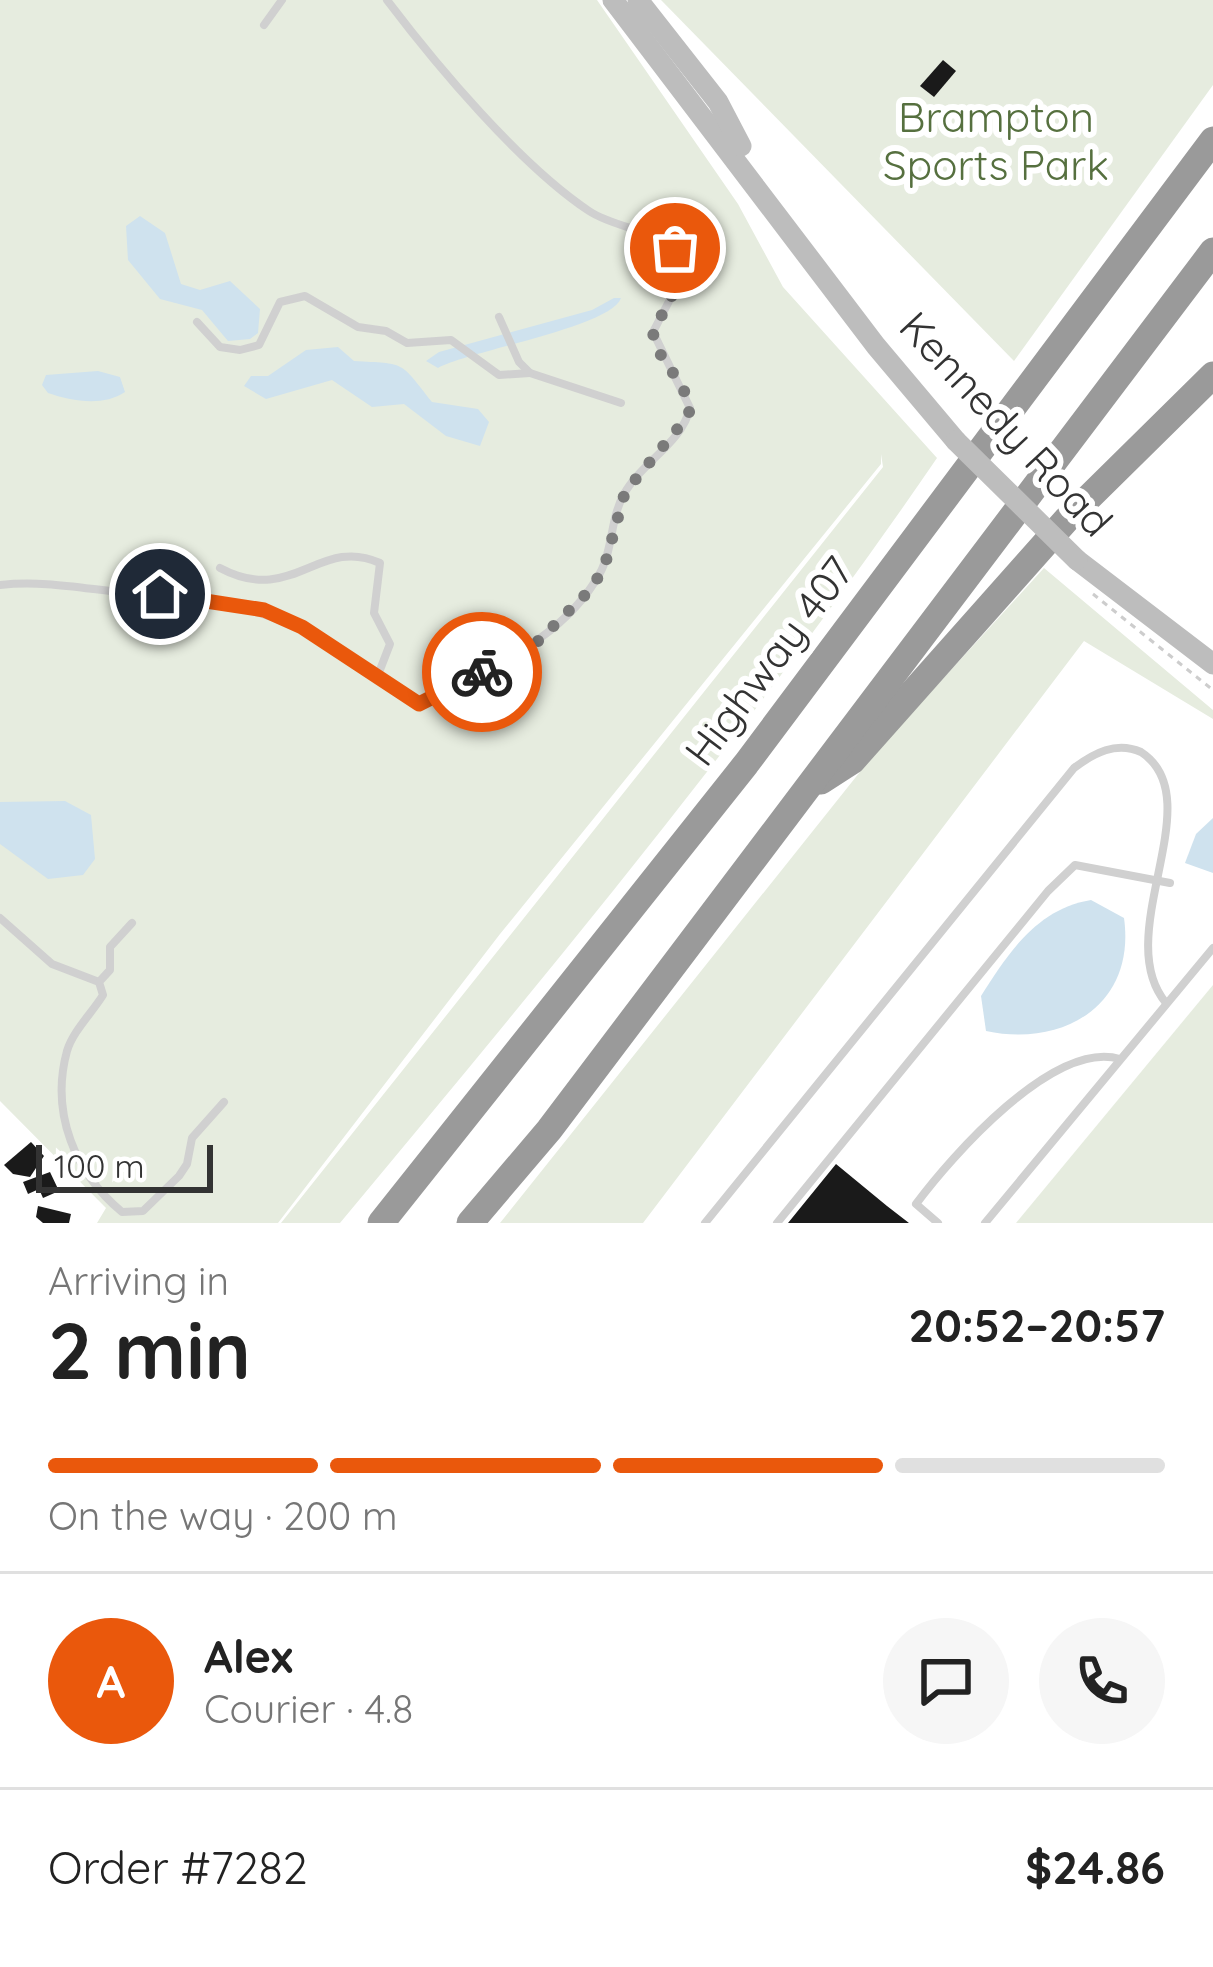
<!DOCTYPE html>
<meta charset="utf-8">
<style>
:root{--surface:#fff;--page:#f6f6f6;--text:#222;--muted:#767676;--line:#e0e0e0;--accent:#ea580c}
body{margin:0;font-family:Quicksand,sans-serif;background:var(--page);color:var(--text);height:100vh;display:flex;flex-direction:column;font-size:45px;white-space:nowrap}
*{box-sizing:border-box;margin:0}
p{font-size:39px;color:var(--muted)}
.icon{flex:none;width:66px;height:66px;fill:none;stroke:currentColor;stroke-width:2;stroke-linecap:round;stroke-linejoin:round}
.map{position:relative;height:1223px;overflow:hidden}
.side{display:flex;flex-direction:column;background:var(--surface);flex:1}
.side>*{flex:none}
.scale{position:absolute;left:36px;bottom:30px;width:177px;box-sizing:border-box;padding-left:12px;border:6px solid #333;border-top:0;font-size:33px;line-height:42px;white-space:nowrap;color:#333;-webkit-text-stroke:9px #fff;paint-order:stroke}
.pin{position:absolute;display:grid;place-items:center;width:102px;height:102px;color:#fff;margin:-51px;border:6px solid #fff;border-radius:50%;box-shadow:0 3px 12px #0007}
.courier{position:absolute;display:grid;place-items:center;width:120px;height:120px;margin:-60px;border:9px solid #ea580c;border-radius:50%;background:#fff;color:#222;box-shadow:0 3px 15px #0007}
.headline em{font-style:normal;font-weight:700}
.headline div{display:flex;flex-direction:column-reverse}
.headline{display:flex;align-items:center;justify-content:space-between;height:204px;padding:0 48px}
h1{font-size:78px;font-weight:700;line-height:90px}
.bar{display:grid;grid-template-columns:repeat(4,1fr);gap:18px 12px;align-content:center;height:144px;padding:0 48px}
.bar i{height:15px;border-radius:9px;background:var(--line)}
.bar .selected{background:var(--accent)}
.bar p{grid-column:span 4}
.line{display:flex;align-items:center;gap:30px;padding:0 48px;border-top:3px solid var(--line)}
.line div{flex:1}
.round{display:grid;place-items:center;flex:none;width:126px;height:126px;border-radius:63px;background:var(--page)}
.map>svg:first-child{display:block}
.green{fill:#e6ecdf}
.water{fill:#cfe2ee}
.building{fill:#1a1a1a}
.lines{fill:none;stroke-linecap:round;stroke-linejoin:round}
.path{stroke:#cdcdcd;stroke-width:3;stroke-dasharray:6 6;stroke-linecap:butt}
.service{stroke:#d0d0d0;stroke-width:8}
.secondary{stroke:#bdbdbd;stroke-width:21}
.motorway{stroke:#9a9a9a;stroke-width:27}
.secondary-bridge{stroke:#bdbdbd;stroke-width:21}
.done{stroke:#7a7a7a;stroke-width:12;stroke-dasharray:0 21.6}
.route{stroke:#ea580c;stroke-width:15}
.labels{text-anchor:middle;stroke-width:12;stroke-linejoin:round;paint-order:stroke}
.park-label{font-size:42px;fill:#56703f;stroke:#fff}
.street-label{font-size:42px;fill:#333;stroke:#fff}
</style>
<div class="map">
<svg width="1213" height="1223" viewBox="0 0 1213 1223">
<rect width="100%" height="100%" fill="#fff"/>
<g class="green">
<path d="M 0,0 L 597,0 L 738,204 L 783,287 L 937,458 C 754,726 547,974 340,1223 L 281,1223 L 883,467 L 881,454 L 881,464 L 500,934 L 278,1223 L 97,1223 L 106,1208 L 0,1101 Z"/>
<path d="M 661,0 L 1213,0 L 1213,85 L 1014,361 Z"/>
<path d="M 1044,568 L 1213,710 L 1213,719 L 1084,641 L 643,1223 L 500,1223 L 875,753 Z"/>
<path d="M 1213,985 L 1213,1223 L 1016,1223 Z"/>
</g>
<g class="water">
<path d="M 140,216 L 165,233 L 181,284 L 200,290 L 230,281 L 260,309 L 258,333 L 250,339 L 228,341 L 202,310 L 160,299 L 128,260 L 126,226 Z"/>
<path d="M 614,298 L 621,298 C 611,327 472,350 438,368 L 426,361 L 439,352 L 592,310 Z"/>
<path d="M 338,347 L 354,361 C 406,364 399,360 432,402 L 478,409 L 489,422 L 480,446 L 446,436 L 404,404 L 372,407 L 332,380 L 266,399 L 244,386 L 251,376 L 268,376 L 306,350 Z"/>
<path d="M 98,371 L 120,377 L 125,392 C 103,407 71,401 48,393 L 42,385 L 46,375 Z"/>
<path d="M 65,801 L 91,815 L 95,859 L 83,875 L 48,879 L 0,844 L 0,802 Z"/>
<path d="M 1213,818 L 1213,873 L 1185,863 L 1196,834 Z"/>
<path d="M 1091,900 L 1124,918 C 1136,1003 1065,1048 986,1031 L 981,996 C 1009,952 1037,909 1091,900 Z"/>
</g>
<g class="building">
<path d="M 943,60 L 956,71 L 934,97 L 920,86 Z"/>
<path d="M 31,1142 L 44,1156 L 30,1177 L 13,1174 L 4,1165 Z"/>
<path d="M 836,1164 L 887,1206 L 909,1223 L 788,1223 Z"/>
<path d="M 50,1172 L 59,1191 L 43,1198 L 39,1189 L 28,1194 L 23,1182 Z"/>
<path d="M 38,1206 L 71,1214 L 69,1223 L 43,1223 L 36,1217 Z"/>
</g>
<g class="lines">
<path class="path" d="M 1093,594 L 1213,690"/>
<g class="service">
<path d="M 264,25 L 282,0"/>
<path d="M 499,317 L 519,362 L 530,373 L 621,403"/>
<path d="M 197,322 L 220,347 L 240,350 L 259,345 L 280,302 L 305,296 L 358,327 L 386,331 L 407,343 L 451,340 L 499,375 L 530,373"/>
<path d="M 0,585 C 44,580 85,589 129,593 C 248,605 275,607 378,675 L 390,644 L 374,613 L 380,563 C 319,535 293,607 220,568"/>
<path d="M 378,675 L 412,701 L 427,703 C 489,668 564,639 600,573 C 613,550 610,519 624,494 C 641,463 682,443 690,408 L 653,332 L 678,284 L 675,248 C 651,229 615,228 589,211 C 520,165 437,66 387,0"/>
<path d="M 0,918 L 52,964 L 99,982"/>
<path d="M 132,923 L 110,947 L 110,970 L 99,982 L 103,995 C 92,1013 73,1031 67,1051 C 50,1113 75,1173 122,1212 L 143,1211 L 179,1176 L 187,1164 L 192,1138 L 224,1102"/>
<path d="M 705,1223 L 1074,768 C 1094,753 1116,741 1141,752 C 1213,799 1109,935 1166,1003"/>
<path d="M 777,1223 L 1048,891 L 1075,865 L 1170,883"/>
<path d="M 938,1223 L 916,1204 C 951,1157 1054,1039 1120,1059"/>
<path d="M 985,1223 L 1213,948"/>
</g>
<g class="secondary">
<path d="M 613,0 L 876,346 L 956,441"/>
<path d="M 638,0 L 718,102 L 741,146"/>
<path d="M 1077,560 L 1213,664"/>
</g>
<g class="motorway">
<path d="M 821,781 L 852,761 L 1067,519 L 1213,375"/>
<path d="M 381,1223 L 746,764 L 1213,140"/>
<path d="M 470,1223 L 549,1130 L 1213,251"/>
</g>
<path class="secondary-bridge" d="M 956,441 L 1077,560"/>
</g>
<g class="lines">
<path class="done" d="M 482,672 L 527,652 L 590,590 L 604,568 L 625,492 L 689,415 C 691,381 656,364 653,332 L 678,284 L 675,248"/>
<path class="route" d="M 160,594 L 264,610 L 302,627 L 419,704 L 482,672"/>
</g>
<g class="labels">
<g class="park-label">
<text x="996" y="132">Brampton<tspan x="996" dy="48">Sports Park</tspan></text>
</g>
<g class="street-label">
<text transform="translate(1006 424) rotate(47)" y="15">Kennedy Road</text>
<text transform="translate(769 661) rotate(-53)" y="15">Highway 407</text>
</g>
</g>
</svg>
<div class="scale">100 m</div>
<div class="pin" style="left:675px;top:248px;background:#ea580c"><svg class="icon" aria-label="bag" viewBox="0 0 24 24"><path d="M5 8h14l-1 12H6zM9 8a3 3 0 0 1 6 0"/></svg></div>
<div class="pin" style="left:160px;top:594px;background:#1f2937"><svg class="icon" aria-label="home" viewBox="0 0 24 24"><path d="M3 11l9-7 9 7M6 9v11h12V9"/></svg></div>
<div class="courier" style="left:482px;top:672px"><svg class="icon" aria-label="bike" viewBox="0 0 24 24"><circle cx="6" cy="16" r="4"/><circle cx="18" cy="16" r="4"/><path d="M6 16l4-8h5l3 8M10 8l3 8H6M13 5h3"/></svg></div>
</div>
<section class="side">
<div class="headline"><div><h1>2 min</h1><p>Arriving in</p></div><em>20:52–20:57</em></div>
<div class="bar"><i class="selected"></i><i class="selected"></i><i class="selected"></i><i></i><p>On the way · 200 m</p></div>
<div class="line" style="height:216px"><b class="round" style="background:var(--accent);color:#fff">A</b><div><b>Alex</b><p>Courier · 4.8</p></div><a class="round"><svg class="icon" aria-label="chat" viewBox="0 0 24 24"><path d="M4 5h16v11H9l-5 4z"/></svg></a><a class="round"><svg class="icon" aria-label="phone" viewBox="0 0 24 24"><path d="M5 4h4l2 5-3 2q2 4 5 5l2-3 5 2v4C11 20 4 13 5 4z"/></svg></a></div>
<div class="line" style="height:156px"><div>Order #7282</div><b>$24.86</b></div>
</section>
